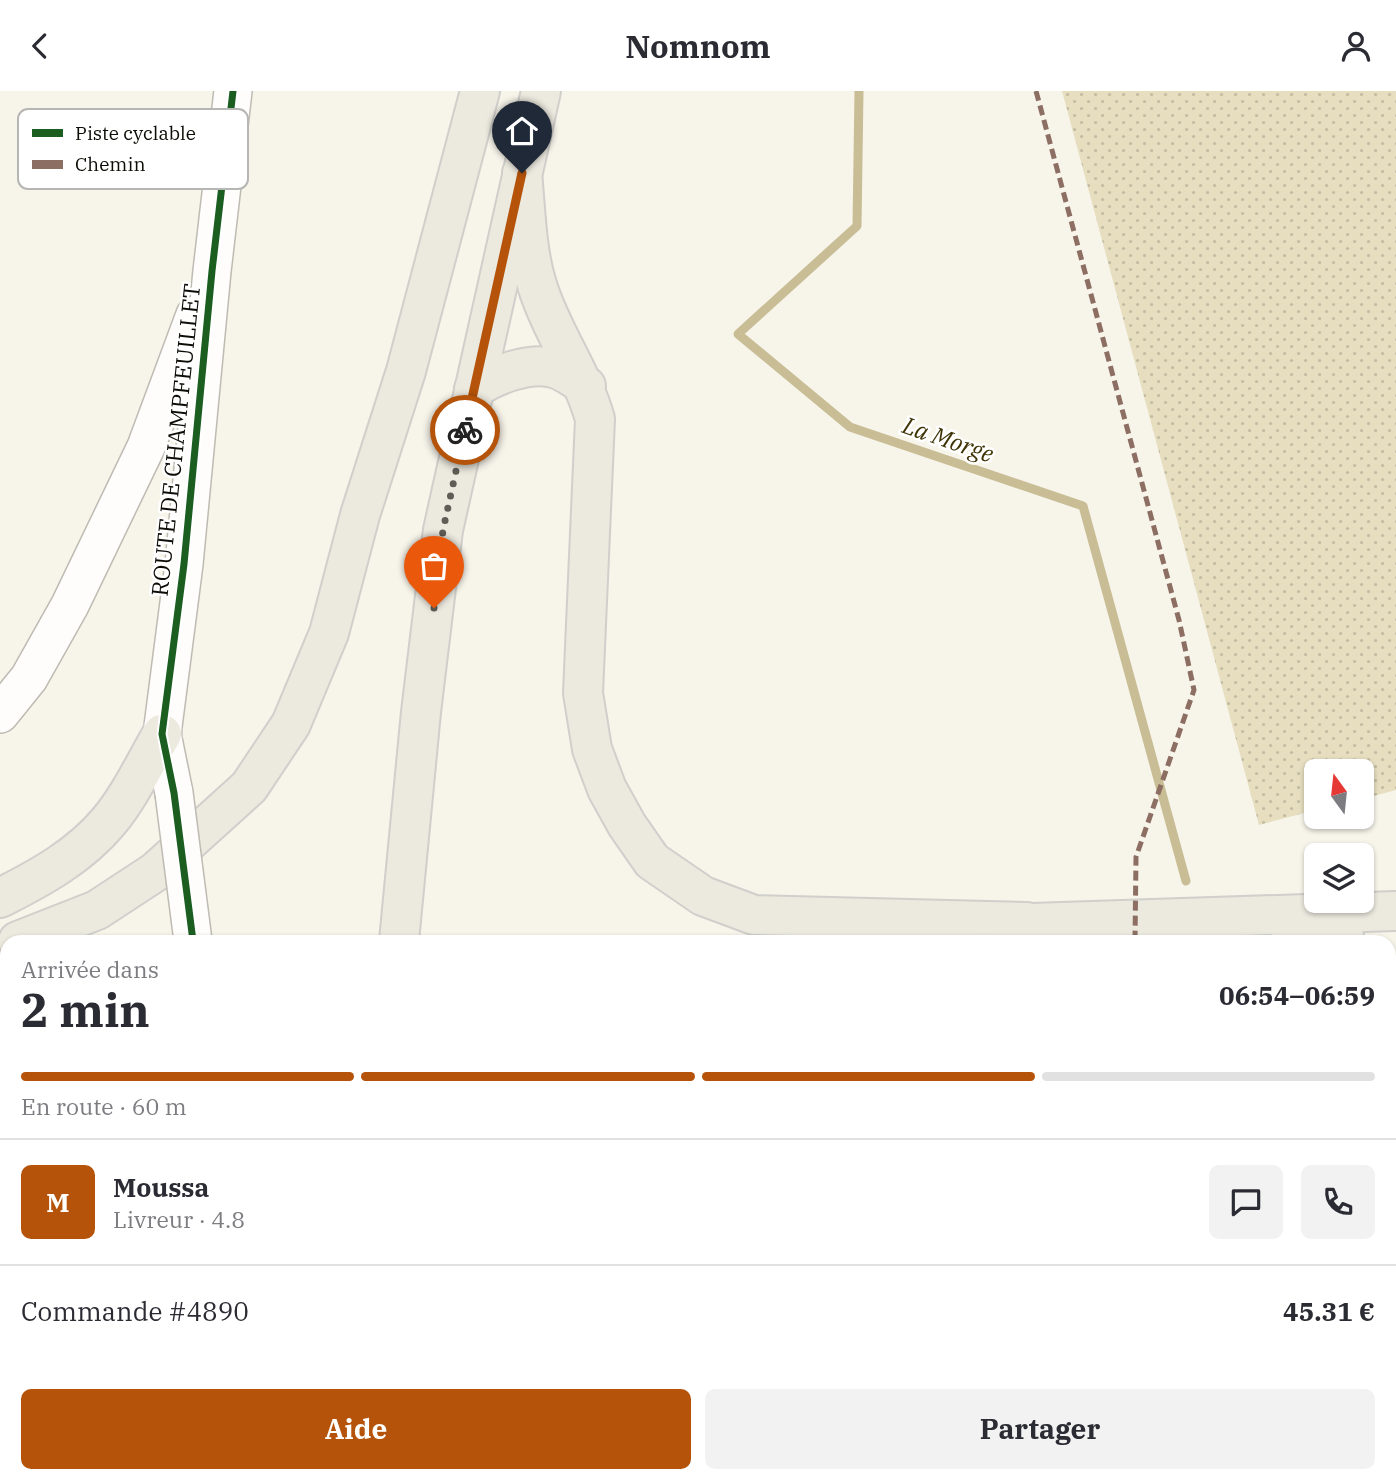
<!DOCTYPE html>
<html lang="fr">
<meta charset="utf-8">
<style>
:root{--surface:#fff;--page:#f2f2f3;--text:#2b2b33;--muted:#7c7c81;--line:#e1e1e2;--accent:#b45309}
body{margin:0;font-family:"IBM Plex Serif",serif;background:var(--page);color:var(--text);height:100vh;display:flex;flex-direction:column;font-size:26px;white-space:nowrap}
*{box-sizing:border-box;margin:0}
p{font-size:23px;color:var(--muted)}
.icon{flex:none;width:38px;height:38px;fill:none;stroke:currentColor;stroke-width:2;stroke-linecap:round;stroke-linejoin:round}
.map{position:relative;flex:1;overflow:hidden}
.panel{position:absolute;left:0px;top:844px;width:1396px;height:548px;display:flex;flex-direction:column;background:var(--surface);border-radius:21px 21px 0 0;box-shadow:0 2px 5px #0004}
.panel>*{flex:none}
.needle{width:46px;rotate:345deg}
.tools{position:absolute;left:1304px;top:668px;display:grid;gap:14px}
.tools a{display:grid;place-items:center;width:70px;height:70px;border-radius:10px;background:var(--surface);box-shadow:0 2px 5px #0004;font-size:35px}
.pin{position:absolute;display:grid;place-items:center;width:60px;height:60px;color:#fff;margin:-72px -30px;border-radius:50% 50% 50% 0;rotate:-45deg;box-shadow:0 0 7px #0007}
.pin .icon{rotate:45deg}
.courier{position:absolute;display:grid;place-items:center;width:70px;height:70px;margin:-35px;border:5px solid #b45309;border-radius:50%;background:#fff;color:#222;box-shadow:0 2px 9px #0007}
.summary em{font-style:normal;font-weight:800}
.summary div{display:flex;flex-direction:column-reverse}
.summary{display:flex;align-items:center;justify-content:space-between;height:119px;padding:0 21px}
h1{font-size:46px;font-weight:800;line-height:52px}
.bar{display:grid;grid-template-columns:repeat(4,1fr);gap:10px 7px;align-content:center;height:84px;padding:0 21px}
.bar i{height:9px;border-radius:5px;background:var(--line)}
.bar .on{background:var(--accent)}
.bar p{grid-column:span 4}
.line{display:flex;align-items:center;gap:18px;padding:0 21px;border-top:2px solid var(--line)}
.line div{flex:1}
.round{display:grid;place-items:center;flex:none;width:74px;height:74px;border-radius:10px;background:var(--page)}
.cta{display:flex;gap:14px;margin-top:auto;padding:14px 21px}
.cta a{flex:1;height:80px;border-radius:10px;background:var(--accent);color:#fff;font-size:28px;font-weight:800;line-height:80px;text-align:center}
.cta a+a{background:var(--page);color:var(--text)}
header{display:flex;justify-content:space-between;align-items:center;height:91px;padding:0 21px;background:var(--surface);font-size:32px;font-weight:800}
.map>svg:first-child{display:block}
.industrial{fill:url(#industrial-furrows)}
.green{fill:url(#green-dots)}
.forest{fill:url(#forest-firs)}
.lines{fill:none;stroke-linecap:round;stroke-linejoin:round}
.stream{stroke:#c8bd95;stroke-width:9}
.building{fill:url(#building-hatch);stroke:#cdcbc3;stroke-width:2;filter:url(#shadow)}
.minor-casing{stroke:#bebbb3;stroke-width:40}
.major-casing{stroke:#d0cfcb;stroke-width:42}
.minor{stroke:#fefdfc;stroke-width:37}
.major{stroke:#ece9df;stroke-width:38}
.minor-bridge-casing{stroke:#bebbb3;stroke-width:40;stroke-linecap:butt}
.minor-bridge{stroke:#fefdfc;stroke-width:37}
.quiet{stroke:#8d6e63;stroke-width:5;stroke-dasharray:10 5;stroke-linecap:butt}
.cycleway-casing{stroke:#fff;stroke-width:11}
.cycleway{stroke:#1b5e20;stroke-width:7}
.done{stroke:#5f5d56;stroke-width:7;stroke-dasharray:0 12.6}
.route{stroke:#b45309;stroke-width:9}
.labels{text-anchor:middle;stroke-width:5;stroke-linejoin:round;paint-order:stroke}
.street-label{font-size:23px;fill:#0d0c06;stroke:#fff}
.water-label{font-size:24px;font-style:italic;fill:#3f3406;stroke:#fff}
.key{fill:#fff;stroke:#b6b6b4;stroke-width:2}
.key-label{font-size:19px;fill:#0d0c06}
</style>
<header><svg class="icon" aria-label="back" viewBox="0 0 24 24"><path d="M15 5l-7 7 7 7"/></svg>Nomnom<svg class="icon" aria-label="person" viewBox="0 0 24 24"><circle cx="12" cy="8" r="4"/><path d="M4 21q1-7 8-7t8 7"/></svg></header>
<div class="map">
<svg width="1396" height="1391" viewBox="0 0 1396 1391">
<defs>
<pattern id="industrial-furrows" width="10" height="10" patternUnits="userSpaceOnUse" patternTransform="scale(1.75)"><rect width="10" height="10" fill="#f5f0dc"/><path d="M-1 1l2-2M0 10L10 0M9 11l2-2" fill="none" stroke="#d1cdbb"/></pattern>
<pattern id="green-dots" width="8" height="8" patternUnits="userSpaceOnUse" patternTransform="scale(1.75)"><rect width="8" height="8" fill="#e6debf"/><path d="M2 2h.1M6 6h.1" fill="none" stroke="#c4bda3" stroke-width="1.8" stroke-linecap="round"/></pattern>
<pattern id="forest-firs" width="22" height="20" patternUnits="userSpaceOnUse" patternTransform="scale(1.75)"><rect width="22" height="20" fill="#e3dab7"/><path d="M5 1l3.5 6h-7zM16 11l3.5 6h-7z" fill="#c2ba9c"/></pattern>
<pattern id="building-hatch" width="6" height="6" patternUnits="userSpaceOnUse" patternTransform="scale(1.75)"><rect width="6" height="6" fill="#e0ddd5"/><path d="M-1 1l2-2M0 6l6-6M5 7l2-2" fill="none" stroke="#bfbcb5"/></pattern>
<filter id="shadow"><feDropShadow dx="8" dy="4.5" stdDeviation="0" flood-color="#0004"/></filter>
</defs>
<rect width="100%" height="100%" fill="#f7f4ea"/>
<path class="industrial" d="M 1396,878 L 1396,1391 L 797,1391 L 799,1384 L 1390,1384 L 1390,882 Z"/>
<g class="green">
<path d="M 1062,0 L 1396,0 L 1396,699 L 1362,708 L 1362,681 L 1316,681 L 1316,719 L 1259,734 Z"/>
<path d="M 0,1094 L 7,1097 L 7,1384 L 58,1384 L 58,1391 L 0,1391 Z"/>
</g>
<g class="forest">
<path d="M 1390,882 L 1396,882 L 1396,947 L 1390,948 Z"/>
<path d="M 0,1041 L 7,1041 L 7,1097 L 0,1094 Z"/>
<path d="M 58,1384 L 200,1384 L 201,1391 L 58,1391 Z"/>
<path d="M 602,1384 L 739,1384 L 737,1391 L 598,1391 Z"/>
</g>
<g class="lines">
<g class="stream">
<path d="M 859,0 L 857,135 L 738,243 L 850,336 L 1083,415 L 1186,790"/>
<path d="M 785,1391 L 786,1384"/>
</g>
</g>
<g class="building">
<path d="M 1390,1100 L 1396,1107 L 1396,1279 L 1390,1286 Z"/>
<path d="M 904,1384 L 1051,1384 L 1058,1391 L 897,1391 Z"/>
</g>
<g class="lines">
<g class="minor-casing">
<g id="minor">
<path d="M 0,623 L 29,587 L 70,514 L 146,356 L 195,224"/>
<path d="M 174,702 L 162,643 L 184,473 L 212,180 L 233,0"/>
<path d="M 247,1384 L 248,1391"/>
<path d="M 1144,1384 L 1150,1391"/>
</g>
</g>
<g class="major-casing">
<g id="major">
<path d="M 522,82 C 526,121 526,163 539,200 C 554,245 582,282 595,328 L 583,602 L 592,658 L 607,698 L 627,734 L 652,770 L 703,805 L 754,824 L 1027,831"/>
<path d="M 474,298 C 494,284 532,269 557,278 C 567,282 577,289 586,295"/>
<path d="M 0,807 C 40,787 80,765 109,730 C 130,705 145,672 162,643"/>
<path d="M 1002,833 L 1396,820"/>
<path d="M 18,850 L 97,819 L 155,781 L 249,696 L 291,633 L 329,542 L 360,424 L 406,280 L 480,0"/>
<path d="M 399,850 L 421,621 L 443,439 L 541,0"/>
<path d="M 1290,850 L 1344,845"/>
<path d="M 0,907 L 7,907"/>
<path d="M 0,936 L 7,935"/>
<path d="M 0,1020 L 7,1020"/>
<path d="M 394,1384 L 394,1391"/>
<path d="M 540,1391 L 543,1384"/>
</g>
</g>
<use href="#minor" class="minor"/>
<use href="#major" class="major"/>
<g class="minor-bridge-casing">
<path id="minor-bridge" d="M 174,702 L 193,850"/>
</g>
<use href="#minor-bridge" class="minor-bridge"/>
<path class="quiet" d="M 1036,0 L 1179,529 L 1194,599 L 1136,766 L 1135,850"/>
<g class="cycleway-casing">
<path id="cycleway" d="M 193,850 L 174,702 L 162,643 L 184,473 L 212,180 L 233,0"/>
</g>
<use href="#cycleway" class="cycleway"/>
</g>
<g class="lines">
<path class="done" d="M 434,517 L 443,439 L 465,339"/>
<path class="route" d="M 465,339 L 522,82"/>
</g>
<g class="labels">
<g class="street-label">
<text transform="translate(176 349) rotate(-84)" y="8">ROUTE DE CHAMPFEUILLET</text>
</g>
<g class="water-label">
<text transform="translate(948 349) rotate(19)" y="8">La Morge</text>
</g>
</g>
<rect x="18" y="18" width="230" height="80" rx="10" class="key"/>
<rect x="32" y="38" width="31" height="8" fill="#1b5e20"/>
<rect x="32" y="69" width="31" height="9" fill="#8d6e63"/>
<g class="key-label">
<text x="75" y="49">Piste cyclable</text>
<text x="75" y="80">Chemin</text>
</g>
</svg>
<div class="tools">
<a><svg class="needle" viewBox="-14 -14 28 28"><path d="M0-13l5 13h-10z" fill="#e53935"/><path d="M0 13l5-13h-10z" fill="#7c7c81"/></svg></a>
<a><svg class="icon" aria-label="layers" viewBox="0 0 24 24"><path d="M12 4l9 5-9 5-9-5zM3 14l9 5 9-5"/></svg></a>
</div>
<div class="pin" style="left:434px;top:517px;background:#ea580c"><svg class="icon" aria-label="bag" viewBox="0 0 24 24"><path d="M5 8h14l-1 12H6zM9 8a3 3 0 0 1 6 0"/></svg></div>
<div class="pin" style="left:522px;top:82px;background:#1f2937"><svg class="icon" aria-label="home" viewBox="0 0 24 24"><path d="M3 11l9-7 9 7M6 9v11h12V9"/></svg></div>
<div class="courier" style="left:465px;top:339px"><svg class="icon" aria-label="bike" viewBox="0 0 24 24"><circle cx="6" cy="16" r="4"/><circle cx="18" cy="16" r="4"/><path d="M6 16l4-8h5l3 8M10 8l3 8H6M13 5h3"/></svg></div>
<section class="panel">
<div class="summary"><div><h1>2 min</h1><p>Arrivée dans</p></div><em>06:54–06:59</em></div>
<div class="bar"><i class="on"></i><i class="on"></i><i class="on"></i><i></i><p>En route · 60 m</p></div>
<div class="line" style="height:126px"><b class="round" style="background:var(--accent);color:#fff">M</b><div><b>Moussa</b><p>Livreur · 4.8</p></div><a class="round"><svg class="icon" aria-label="chat" viewBox="0 0 24 24"><path d="M4 5h16v11H9l-5 4z"/></svg></a><a class="round"><svg class="icon" aria-label="phone" viewBox="0 0 24 24"><path d="M5 4h4l2 5-3 2q2 4 5 5l2-3 5 2v4C11 20 4 13 5 4z"/></svg></a></div>
<div class="line" style="height:91px"><div>Commande #4890</div><b>45.31 €</b></div>
<div class="cta"><a>Aide</a><a>Partager</a></div>
</section>
</div>
